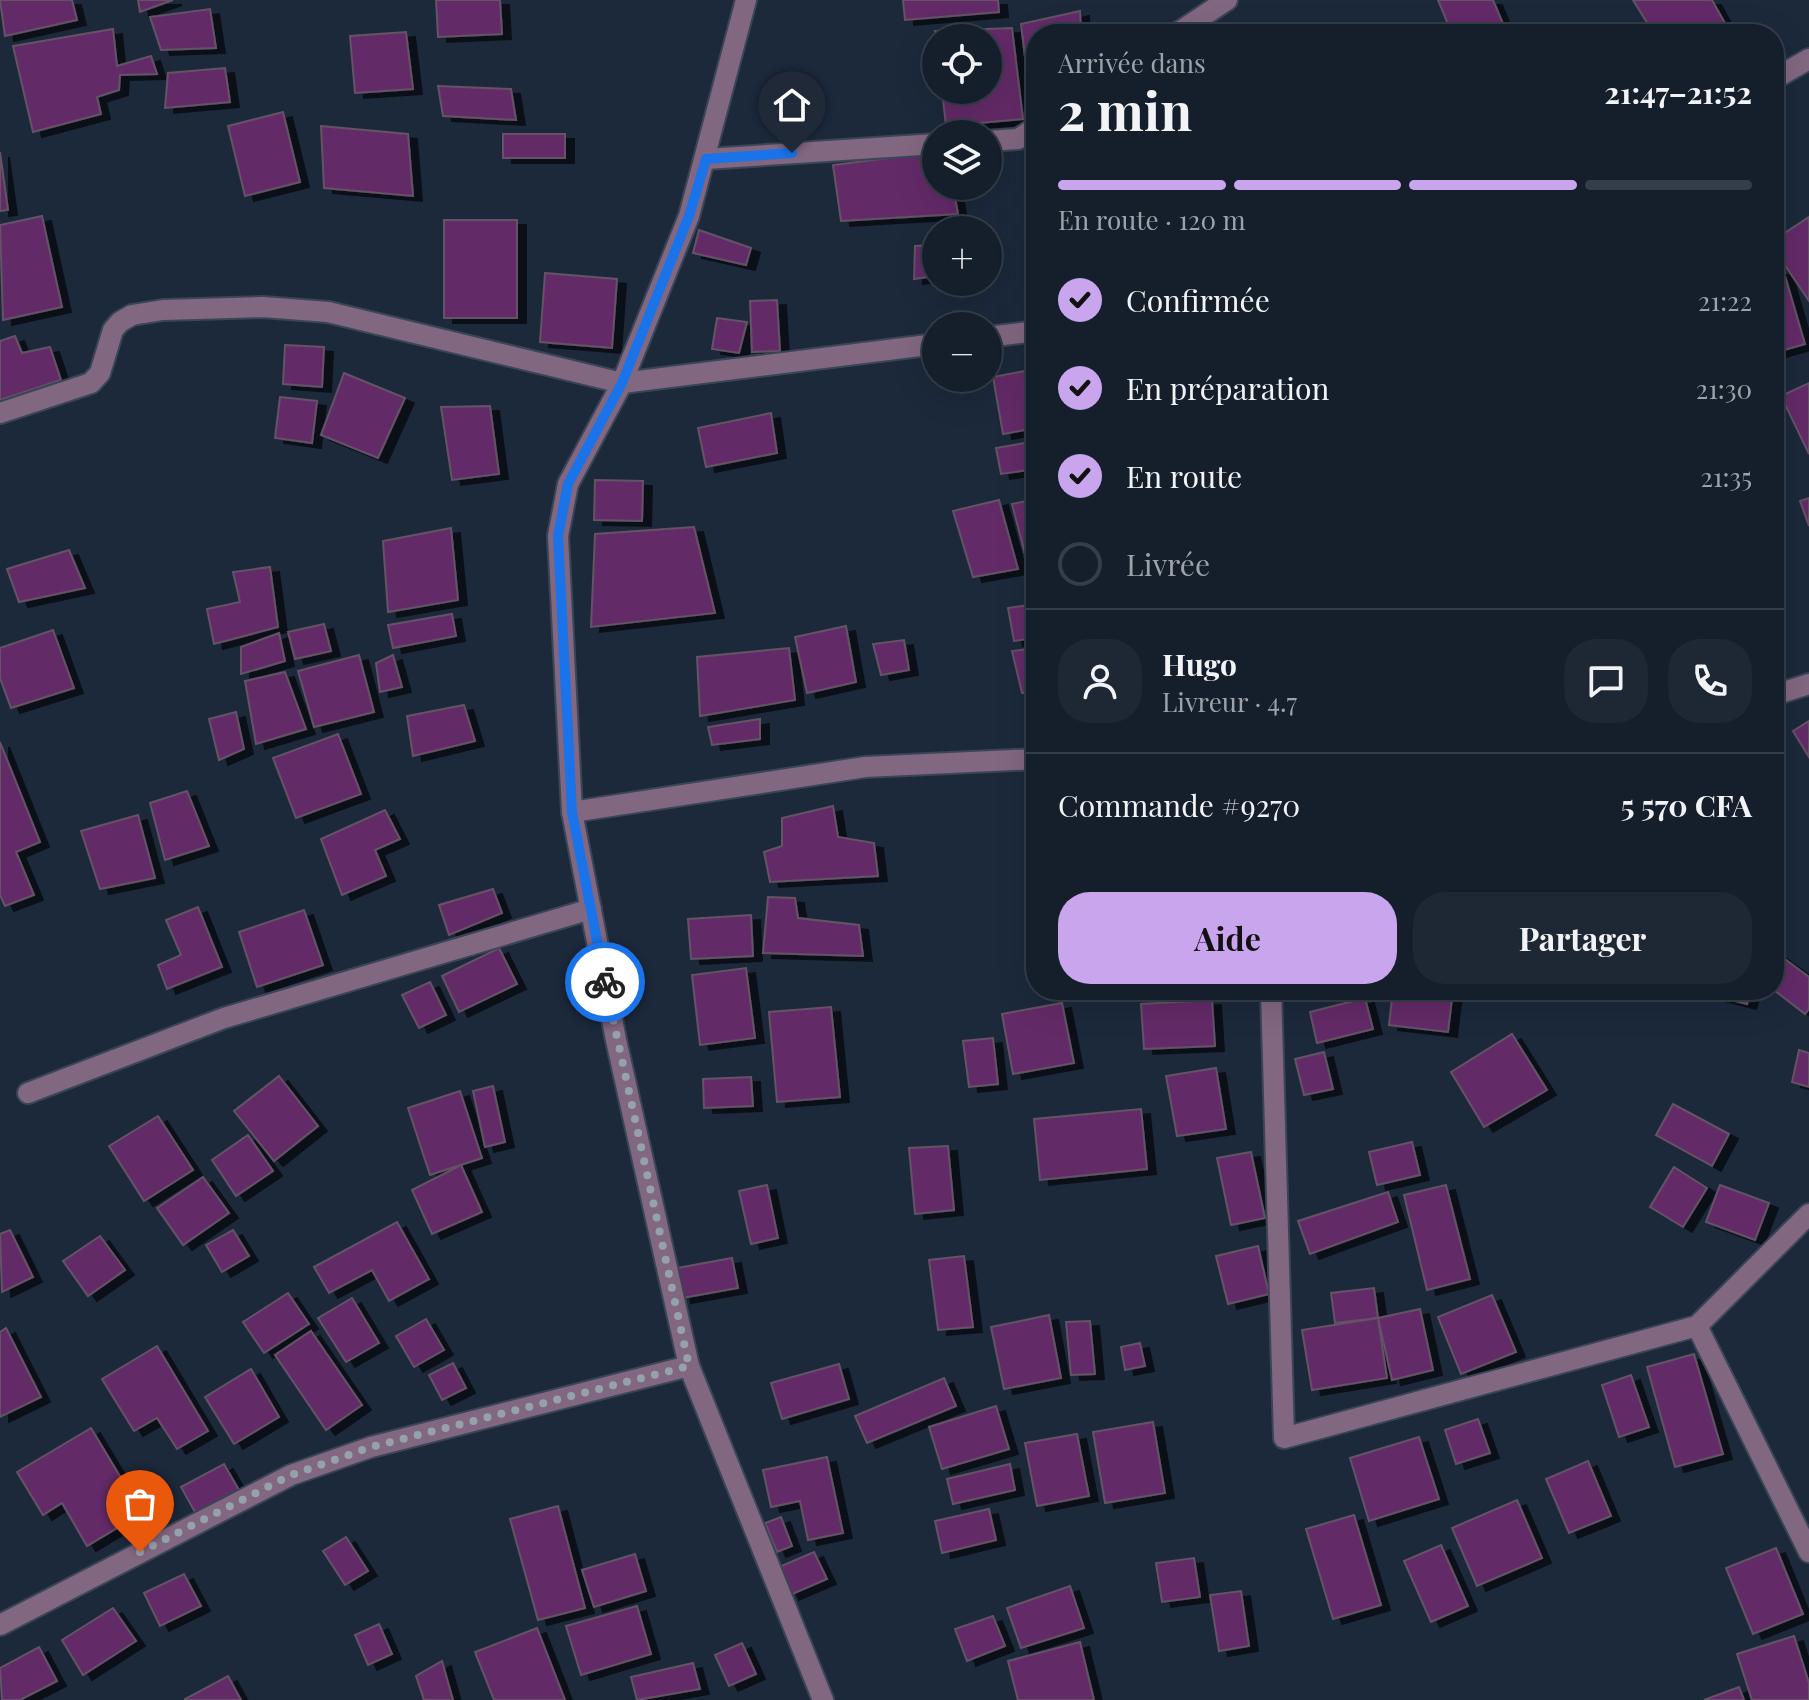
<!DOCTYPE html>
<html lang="fr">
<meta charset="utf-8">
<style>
:root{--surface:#151f2c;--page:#1e2734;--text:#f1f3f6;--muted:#9da2a9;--line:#343d48;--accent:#c9a5ee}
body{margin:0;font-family:"Playfair Display",serif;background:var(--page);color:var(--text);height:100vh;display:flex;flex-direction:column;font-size:30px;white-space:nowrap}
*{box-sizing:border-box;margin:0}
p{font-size:26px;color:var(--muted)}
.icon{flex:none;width:44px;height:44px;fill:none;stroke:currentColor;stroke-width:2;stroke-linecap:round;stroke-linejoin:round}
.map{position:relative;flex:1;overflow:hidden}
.drawer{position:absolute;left:1026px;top:24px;width:758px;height:976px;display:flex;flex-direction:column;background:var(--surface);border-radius:32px;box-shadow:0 8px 32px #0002,0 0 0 2px var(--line)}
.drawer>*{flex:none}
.fabs{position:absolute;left:922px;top:24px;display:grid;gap:16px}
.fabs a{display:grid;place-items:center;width:80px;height:80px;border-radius:50%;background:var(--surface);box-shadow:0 8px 32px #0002,0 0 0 2px var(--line);font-size:40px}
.pin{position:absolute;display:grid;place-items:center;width:68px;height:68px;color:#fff;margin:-82px -34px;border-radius:50% 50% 50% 0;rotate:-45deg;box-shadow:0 0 8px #0007}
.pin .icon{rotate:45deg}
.courier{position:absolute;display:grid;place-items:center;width:80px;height:80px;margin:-40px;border:6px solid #1a73e8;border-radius:50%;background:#fff;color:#222;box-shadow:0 2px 10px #0007}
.summary em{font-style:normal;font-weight:700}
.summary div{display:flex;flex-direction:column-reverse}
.summary{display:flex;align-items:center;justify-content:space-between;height:136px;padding:0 32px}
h1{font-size:52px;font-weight:700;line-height:60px}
.bar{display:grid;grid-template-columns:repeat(4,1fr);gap:12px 8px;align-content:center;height:96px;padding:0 32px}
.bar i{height:10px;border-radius:6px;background:var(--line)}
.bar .current{background:var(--accent)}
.bar p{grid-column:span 4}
.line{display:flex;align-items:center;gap:20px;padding:0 32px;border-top:2px solid var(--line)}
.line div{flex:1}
.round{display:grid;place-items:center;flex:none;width:84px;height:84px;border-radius:32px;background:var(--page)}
ol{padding:0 32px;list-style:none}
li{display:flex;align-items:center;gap:24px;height:88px}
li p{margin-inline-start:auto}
li .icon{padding:8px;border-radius:50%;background:var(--accent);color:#111;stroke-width:4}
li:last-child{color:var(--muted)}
li i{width:44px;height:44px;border:4px solid var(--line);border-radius:50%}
.button{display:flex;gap:16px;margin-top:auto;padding:16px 32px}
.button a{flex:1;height:92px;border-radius:32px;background:var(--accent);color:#111;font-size:32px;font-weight:700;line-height:92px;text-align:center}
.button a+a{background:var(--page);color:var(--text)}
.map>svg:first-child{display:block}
.building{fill:#632c68;stroke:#645265;stroke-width:2;filter:url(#shadow)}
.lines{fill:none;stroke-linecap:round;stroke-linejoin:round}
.minor-casing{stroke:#3a4657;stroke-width:24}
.minor{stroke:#826781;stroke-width:20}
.done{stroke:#96a1ae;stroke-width:8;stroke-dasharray:0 14.4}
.route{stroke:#1a73e8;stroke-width:10}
</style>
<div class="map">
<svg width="1809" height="1700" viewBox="0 0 1809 1700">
<defs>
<filter id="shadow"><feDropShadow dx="9" dy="5" stdDeviation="0" flood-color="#0009"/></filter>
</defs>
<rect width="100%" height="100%" fill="#1c293b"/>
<g class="building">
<path d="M 0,0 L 72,0 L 77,20 L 5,36 Z"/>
<path d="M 138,0 L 173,0 L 140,12 Z"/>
<path d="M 436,0 L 500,0 L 502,34 L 438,37 Z"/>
<path d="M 903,0 L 998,0 L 999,12 L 905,20 Z"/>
<path d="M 1438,0 L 1493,0 L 1504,26 L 1477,34 L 1452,34 Z"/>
<path d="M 1633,0 L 1712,0 L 1731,34 L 1654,34 Z"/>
<path d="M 210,9 L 216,48 L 161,50 L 150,17 Z"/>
<path d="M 1080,11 L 1081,34 L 1036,34 L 1036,81 L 1028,81 L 1021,24 Z"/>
<path d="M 1012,28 L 1023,119 L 946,126 L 942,90 L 988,90 L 988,38 L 936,38 L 936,43 L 935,31 Z"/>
<path d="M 113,29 L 117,66 L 151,56 L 157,74 L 120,75 L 119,90 L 97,97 L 101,114 L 33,132 L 13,46 Z"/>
<path d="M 406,32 L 413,89 L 355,93 L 350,36 Z"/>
<path d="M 225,68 L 230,102 L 165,108 L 168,73 Z"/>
<path d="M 438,86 L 511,89 L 516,120 L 443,116 Z"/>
<path d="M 283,112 L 300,182 L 245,196 L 228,126 Z"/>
<path d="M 321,126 L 408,134 L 413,196 L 324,188 Z"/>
<rect x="503" y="134" width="62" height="24"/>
<path d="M 0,152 L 8,210 L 0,211 Z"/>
<path d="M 936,152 L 936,186 L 953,186 L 958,214 L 841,221 L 833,165 Z"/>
<path d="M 42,216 L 62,307 L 3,320 L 0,225 Z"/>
<path d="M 1809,217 L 1809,301 L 1774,249 L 1774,240 Z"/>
<rect x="444" y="220" width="73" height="98"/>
<path d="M 699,230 L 751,248 L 746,265 L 693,253 Z"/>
<path d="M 936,245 L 936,276 L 914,279 L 915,246 Z"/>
<path d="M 1783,269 L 1805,344 L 1774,353 L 1774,271 Z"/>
<path d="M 545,273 L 617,279 L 612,348 L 540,342 Z"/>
<path d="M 777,300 L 780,351 L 752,352 L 750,301 Z"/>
<path d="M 717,318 L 747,322 L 739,353 L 712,349 Z"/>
<path d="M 15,336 L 22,353 L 50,347 L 61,380 L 0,400 L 0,341 Z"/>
<path d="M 285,345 L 324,347 L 322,387 L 283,384 Z"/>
<path d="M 1036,369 L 1036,428 L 1003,434 L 993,377 Z"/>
<path d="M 344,373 L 405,398 L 378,458 L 321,435 Z"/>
<path d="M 1809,383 L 1809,454 L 1781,396 Z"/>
<path d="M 280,397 L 317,401 L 312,443 L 275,438 Z"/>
<path d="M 490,406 L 499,474 L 452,480 L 441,407 Z"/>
<path d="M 771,413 L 777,453 L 706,467 L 698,428 Z"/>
<path d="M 1036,441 L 1036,469 L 1001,474 L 996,448 Z"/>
<path d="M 595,480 L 643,481 L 642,521 L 594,520 Z"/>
<path d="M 1809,498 L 1809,526 L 1800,501 Z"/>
<path d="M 1036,499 L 1036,560 L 1027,562 L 1012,504 Z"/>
<path d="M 999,500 L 1018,569 L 973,577 L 953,511 Z"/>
<path d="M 694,527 L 715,613 L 591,627 L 595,534 Z"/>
<path d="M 451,528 L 458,600 L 388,612 L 383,541 Z"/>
<path d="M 69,550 L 85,588 L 19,602 L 7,569 Z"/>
<path d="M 270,567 L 278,627 L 214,644 L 207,609 L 240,602 L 233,572 Z"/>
<path d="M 1036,604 L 1036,638 L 1014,641 L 1008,608 Z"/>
<path d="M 452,614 L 456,636 L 393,648 L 388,625 Z"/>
<path d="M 324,624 L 331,651 L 295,659 L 288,632 Z"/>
<path d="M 846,626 L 856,682 L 807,693 L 795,637 Z"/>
<path d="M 53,630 L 74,688 L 11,708 L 0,678 L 0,648 Z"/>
<path d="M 279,633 L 285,661 L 241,674 L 241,647 Z"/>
<path d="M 904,640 L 909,670 L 881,675 L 873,644 Z"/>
<path d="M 789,648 L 795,700 L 700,716 L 697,657 Z"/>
<path d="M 1036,648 L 1036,692 L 1022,693 L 1012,651 Z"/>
<path d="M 359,655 L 374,712 L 314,727 L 298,671 Z"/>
<path d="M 393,655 L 402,687 L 380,692 L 376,663 Z"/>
<path d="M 285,672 L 306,729 L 256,744 L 245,681 Z"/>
<path d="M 464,705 L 475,741 L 413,756 L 407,716 Z"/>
<path d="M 236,712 L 244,749 L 219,760 L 209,719 Z"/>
<path d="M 760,719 L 760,739 L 712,745 L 708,727 Z"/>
<path d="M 1809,721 L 1809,757 L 1793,731 Z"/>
<path d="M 338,734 L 361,794 L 296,818 L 273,758 Z"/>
<path d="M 0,742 L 40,842 L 16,852 L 34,895 L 5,906 L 0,895 Z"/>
<path d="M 1036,787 L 1036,851 L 1028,790 Z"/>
<path d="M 187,791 L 209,846 L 165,860 L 150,803 Z"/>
<path d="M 833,806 L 838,837 L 874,843 L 878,876 L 770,882 L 764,852 L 782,846 L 782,818 Z"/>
<path d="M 385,810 L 400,839 L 375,850 L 386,876 L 342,895 L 321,839 Z"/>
<path d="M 138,815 L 155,878 L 100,889 L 81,831 Z"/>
<path d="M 493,889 L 502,913 L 449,935 L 439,905 Z"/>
<path d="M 768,897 L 795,898 L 798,918 L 859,925 L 863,956 L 763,953 Z"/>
<path d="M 198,907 L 222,967 L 167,989 L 158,965 L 181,955 L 166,920 Z"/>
<path d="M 304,910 L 323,965 L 257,987 L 239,932 Z"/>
<path d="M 751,915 L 753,956 L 691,959 L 688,919 Z"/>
<path d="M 499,948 L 517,984 L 459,1012 L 442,976 Z"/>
<path d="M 1774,951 L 1809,977 L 1809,1009 L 1805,1014 L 1774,990 Z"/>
<path d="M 746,968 L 755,1038 L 700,1045 L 692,975 Z"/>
<path d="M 430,982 L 446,1015 L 419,1028 L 402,995 Z"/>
<path d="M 1393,990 L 1453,990 L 1448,1032 L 1389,1025 Z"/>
<path d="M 1693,990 L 1751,990 L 1747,1004 Z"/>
<path d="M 1365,998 L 1373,1029 L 1317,1043 L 1310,1012 Z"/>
<path d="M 1212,1000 L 1215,1046 L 1144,1049 L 1141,1004 Z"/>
<path d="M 1062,1003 L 1074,1063 L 1013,1074 L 1002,1014 Z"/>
<path d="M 831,1007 L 840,1097 L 777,1102 L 769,1012 Z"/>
<path d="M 1512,1034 L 1547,1090 L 1484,1127 L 1451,1072 Z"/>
<path d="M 993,1038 L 998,1084 L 969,1087 L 963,1041 Z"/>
<path d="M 1799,1050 L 1809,1053 L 1809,1087 L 1792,1082 Z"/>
<path d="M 1324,1052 L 1333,1089 L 1304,1095 L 1295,1059 Z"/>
<path d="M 1216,1068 L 1226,1129 L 1177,1136 L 1166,1076 Z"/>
<path d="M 279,1076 L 318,1126 L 274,1161 L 234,1111 Z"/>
<path d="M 751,1077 L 753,1106 L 704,1108 L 703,1079 Z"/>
<path d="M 493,1086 L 505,1142 L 485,1147 L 473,1091 Z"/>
<path d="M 460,1091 L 482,1158 L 430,1175 L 408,1108 Z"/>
<path d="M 1673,1104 L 1729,1134 L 1712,1166 L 1656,1135 Z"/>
<path d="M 1141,1109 L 1147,1169 L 1040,1180 L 1034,1119 Z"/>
<path d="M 158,1116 L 193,1170 L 144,1201 L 109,1146 Z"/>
<path d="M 248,1135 L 273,1171 L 236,1196 L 212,1160 Z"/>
<path d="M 1412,1142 L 1420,1175 L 1377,1185 L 1369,1152 Z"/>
<path d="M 948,1146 L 954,1210 L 915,1214 L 909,1148 Z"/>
<path d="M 1251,1152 L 1265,1218 L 1231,1225 L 1217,1158 Z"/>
<path d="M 461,1165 L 482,1212 L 432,1234 L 412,1190 Z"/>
<path d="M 1674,1167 L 1707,1188 L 1683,1227 L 1650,1207 Z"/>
<path d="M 203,1177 L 229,1213 L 183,1245 L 157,1208 Z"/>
<path d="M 767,1185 L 778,1238 L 751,1244 L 739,1191 Z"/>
<path d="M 1446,1185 L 1470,1279 L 1427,1290 L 1404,1195 Z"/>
<path d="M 1720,1185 L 1769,1203 L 1755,1240 L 1706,1222 Z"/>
<path d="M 1388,1192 L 1398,1222 L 1310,1254 L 1298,1221 Z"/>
<path d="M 397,1222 L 429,1279 L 389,1301 L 372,1270 L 329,1293 L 314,1267 Z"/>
<path d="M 10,1230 L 33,1277 L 2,1292 L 0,1234 Z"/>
<path d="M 233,1230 L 249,1256 L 222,1272 L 206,1245 Z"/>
<path d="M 100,1236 L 125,1270 L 88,1296 L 63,1261 Z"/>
<path d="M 1258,1246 L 1269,1294 L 1228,1304 L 1216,1256 Z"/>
<path d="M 964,1256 L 973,1327 L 938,1330 L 929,1260 Z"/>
<path d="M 732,1258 L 738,1288 L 682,1298 L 677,1268 Z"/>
<path d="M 1374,1288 L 1378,1318 L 1335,1323 L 1331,1293 Z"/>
<path d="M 288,1293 L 309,1324 L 264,1353 L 243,1322 Z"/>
<path d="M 1492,1295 L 1516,1352 L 1461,1374 L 1438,1317 Z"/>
<path d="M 352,1298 L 379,1343 L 346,1362 L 318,1318 Z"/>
<path d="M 1420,1309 L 1433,1370 L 1392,1380 L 1378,1318 Z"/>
<path d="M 1049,1315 L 1061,1378 L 1004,1389 L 991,1327 Z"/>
<path d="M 1378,1318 L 1387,1378 L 1312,1390 L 1302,1330 Z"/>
<path d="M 426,1319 L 444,1350 L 414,1367 L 396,1336 Z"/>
<path d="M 1090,1321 L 1095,1374 L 1071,1375 L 1066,1322 Z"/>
<path d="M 6,1328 L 41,1397 L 0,1417 L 0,1332 Z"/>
<path d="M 311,1331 L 362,1405 L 326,1430 L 275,1355 Z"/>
<path d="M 1140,1343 L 1145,1366 L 1125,1370 L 1121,1347 Z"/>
<path d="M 157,1346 L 208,1431 L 177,1449 L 157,1418 L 134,1431 L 102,1379 Z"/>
<path d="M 1694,1354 L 1723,1454 L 1675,1467 L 1647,1367 Z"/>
<path d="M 453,1363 L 466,1388 L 442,1400 L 429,1375 Z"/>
<path d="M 839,1364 L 849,1399 L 782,1419 L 771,1383 Z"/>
<path d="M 251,1369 L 279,1417 L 234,1444 L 205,1397 Z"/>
<path d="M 1631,1375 L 1649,1427 L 1619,1437 L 1602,1385 Z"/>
<path d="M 944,1378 L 956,1406 L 867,1443 L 855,1416 Z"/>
<path d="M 996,1406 L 1009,1449 L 942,1469 L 929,1427 Z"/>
<path d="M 1478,1419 L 1490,1453 L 1456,1464 L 1445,1430 Z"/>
<path d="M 1153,1422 L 1165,1493 L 1105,1503 L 1093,1432 Z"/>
<path d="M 91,1428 L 142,1513 L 87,1546 L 62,1503 L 43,1515 L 17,1472 Z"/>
<path d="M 1077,1434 L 1089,1496 L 1037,1506 L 1025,1443 Z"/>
<path d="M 1419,1437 L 1439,1499 L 1369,1521 L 1350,1458 Z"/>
<path d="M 827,1457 L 843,1533 L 808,1540 L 800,1501 L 771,1507 L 763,1470 Z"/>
<path d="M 1588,1461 L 1611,1516 L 1569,1533 L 1546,1479 Z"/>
<path d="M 224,1464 L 239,1490 L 196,1514 L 181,1487 Z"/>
<path d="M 1010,1464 L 1015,1490 L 953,1504 L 947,1479 Z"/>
<path d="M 1517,1500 L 1542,1558 L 1477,1586 L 1452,1528 Z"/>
<path d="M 558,1506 L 585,1608 L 538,1620 L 510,1519 Z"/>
<path d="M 989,1509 L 996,1540 L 942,1553 L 935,1521 Z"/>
<path d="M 1354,1515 L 1381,1605 L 1333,1619 L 1306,1529 Z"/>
<path d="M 781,1517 L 792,1546 L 777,1552 L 765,1523 Z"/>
<path d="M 346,1537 L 368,1571 L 345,1585 L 323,1551 Z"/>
<path d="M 1441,1545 L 1468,1606 L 1431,1622 L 1404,1561 Z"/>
<path d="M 1776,1548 L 1803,1614 L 1753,1634 L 1726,1568 Z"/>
<path d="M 814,1552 L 827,1579 L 790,1595 L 779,1567 Z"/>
<path d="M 635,1554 L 646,1591 L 594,1607 L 582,1570 Z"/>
<path d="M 1194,1558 L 1200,1597 L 1162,1602 L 1156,1563 Z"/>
<path d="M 184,1574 L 201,1606 L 160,1626 L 144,1593 Z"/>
<path d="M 1070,1586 L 1084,1628 L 1021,1648 L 1007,1608 Z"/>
<path d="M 1241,1591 L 1249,1646 L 1219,1651 L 1210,1595 Z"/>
<path d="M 637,1606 L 651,1654 L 581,1675 L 566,1626 Z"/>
<path d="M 113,1608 L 136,1641 L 83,1675 L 62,1640 Z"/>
<path d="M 993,1616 L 1005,1646 L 967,1661 L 955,1629 Z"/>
<path d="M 379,1624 L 392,1654 L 368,1665 L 355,1635 Z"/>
<path d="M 537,1628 L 565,1700 L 494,1700 L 475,1652 Z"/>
<path d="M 1794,1636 L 1809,1683 L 1809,1700 L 1752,1700 L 1737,1654 Z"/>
<path d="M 1080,1642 L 1094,1700 L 1018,1700 L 1008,1661 Z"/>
<path d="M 742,1643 L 756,1674 L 729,1686 L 715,1655 Z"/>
<path d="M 39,1647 L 57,1681 L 20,1700 L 2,1700 L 0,1668 Z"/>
<path d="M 442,1661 L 453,1700 L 424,1700 L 416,1676 Z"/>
<path d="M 693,1663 L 700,1689 L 637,1700 L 631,1677 Z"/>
<path d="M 228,1676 L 241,1700 L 185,1700 L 185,1699 Z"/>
<path d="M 1739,1687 L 1744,1700 L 1704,1700 Z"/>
</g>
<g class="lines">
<g class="minor-casing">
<g id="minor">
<path d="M 1176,34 L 1227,0"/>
<path d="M 1774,79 L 1809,59"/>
<path d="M 988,141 L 1018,139 L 1036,127"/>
<path d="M 706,159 L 936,144"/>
<path d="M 988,337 L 1036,331"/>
<path d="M 0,413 L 91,383 L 100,373 L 113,330 L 120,322 L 132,315 L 163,310 L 263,307 L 328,312 L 622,383 L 936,344"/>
<path d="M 1774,695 L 1809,684"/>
<path d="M 572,812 L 865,767 L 1036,759"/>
<path d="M 1271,990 L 1284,1438 L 1697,1326 L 1809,1214"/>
<path d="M 28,1093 L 224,1018 L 591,909"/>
<path d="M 1697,1326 L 1809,1552"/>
<path d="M 689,1366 L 823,1700"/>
<path d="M 0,1625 L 291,1475 L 371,1447 L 689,1366 L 616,1040 L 572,812 L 558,536 L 568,484 L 622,383 L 689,216 L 746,0"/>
</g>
</g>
<use href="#minor" class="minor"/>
</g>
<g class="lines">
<path class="done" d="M 140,1552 L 291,1475 L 371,1447 L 689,1366 L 605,982"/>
<path class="route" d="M 605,982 L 572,812 L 558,536 L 568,484 L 622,383 L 689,216 L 706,159 L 792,153"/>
</g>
</svg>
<div class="fabs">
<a><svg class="icon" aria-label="locate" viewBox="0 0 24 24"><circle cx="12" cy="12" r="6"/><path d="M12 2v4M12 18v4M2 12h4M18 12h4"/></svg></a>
<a><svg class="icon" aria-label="layers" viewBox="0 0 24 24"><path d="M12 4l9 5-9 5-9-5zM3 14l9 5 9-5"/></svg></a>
<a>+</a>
<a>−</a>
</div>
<div class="pin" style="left:140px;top:1552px;background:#ea580c"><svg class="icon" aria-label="bag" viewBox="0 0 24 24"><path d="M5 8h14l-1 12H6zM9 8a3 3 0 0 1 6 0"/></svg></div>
<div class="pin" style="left:792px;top:153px;background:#1f2937"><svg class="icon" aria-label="home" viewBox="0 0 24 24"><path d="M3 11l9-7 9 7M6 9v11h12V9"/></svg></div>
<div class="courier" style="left:605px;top:982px"><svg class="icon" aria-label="bike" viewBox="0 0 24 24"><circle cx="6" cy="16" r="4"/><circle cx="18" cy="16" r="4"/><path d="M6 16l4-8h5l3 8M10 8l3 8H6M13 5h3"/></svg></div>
<section class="drawer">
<div class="summary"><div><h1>2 min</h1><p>Arrivée dans</p></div><em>21:47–21:52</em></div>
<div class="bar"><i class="current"></i><i class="current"></i><i class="current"></i><i></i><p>En route · 120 m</p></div>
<ol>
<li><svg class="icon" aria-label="check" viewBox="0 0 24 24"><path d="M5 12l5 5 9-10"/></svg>Confirmée<p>21:22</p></li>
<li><svg class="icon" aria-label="check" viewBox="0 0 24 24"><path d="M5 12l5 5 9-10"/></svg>En préparation<p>21:30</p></li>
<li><svg class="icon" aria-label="check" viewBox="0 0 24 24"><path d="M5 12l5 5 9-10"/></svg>En route<p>21:35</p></li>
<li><i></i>Livrée</li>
</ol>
<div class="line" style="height:144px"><a class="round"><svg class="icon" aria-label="person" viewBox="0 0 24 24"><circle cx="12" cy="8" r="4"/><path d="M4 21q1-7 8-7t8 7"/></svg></a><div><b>Hugo</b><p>Livreur · 4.7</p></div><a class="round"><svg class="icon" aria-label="chat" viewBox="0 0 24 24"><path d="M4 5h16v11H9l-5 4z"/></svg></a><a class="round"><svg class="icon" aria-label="phone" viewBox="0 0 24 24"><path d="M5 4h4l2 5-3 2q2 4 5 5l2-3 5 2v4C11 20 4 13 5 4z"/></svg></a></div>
<div class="line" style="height:104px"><div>Commande #9270</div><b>5 570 CFA</b></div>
<div class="button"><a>Aide</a><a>Partager</a></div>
</section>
</div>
